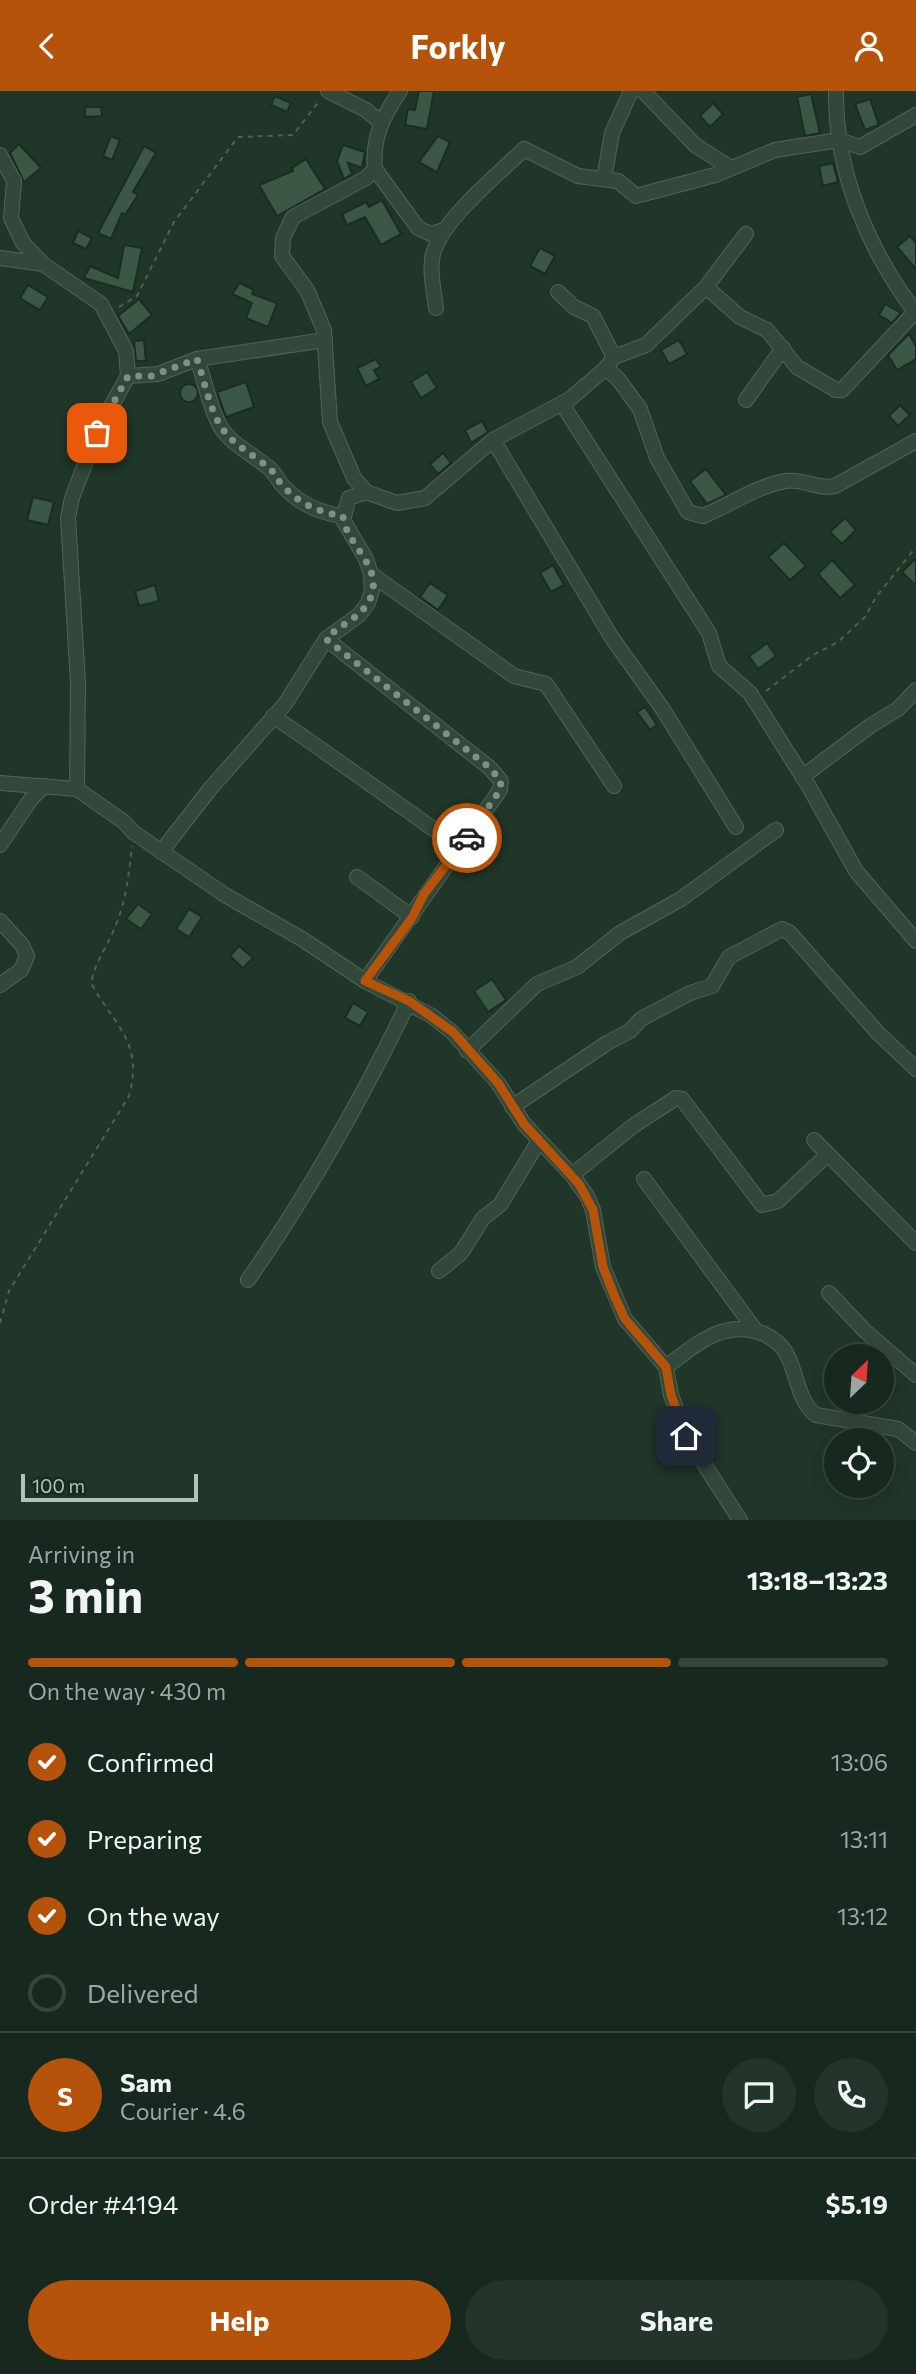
<!DOCTYPE html>
<meta charset="utf-8">
<style>
:root{--surface:#17281e;--page:#24342b;--text:#f1f3f6;--muted:#9ea6a4;--line:#36443c;--accent:#b45309}
body{margin:0;font-family:Commissioner,sans-serif;background:var(--page);color:var(--text);height:100vh;display:flex;flex-direction:column;font-size:26px;white-space:nowrap}
*{box-sizing:border-box;margin:0}
p{font-size:23px;color:var(--muted)}
.icon{flex:none;width:38px;height:38px;fill:none;stroke:currentColor;stroke-width:2;stroke-linecap:round;stroke-linejoin:round}
.map{position:relative;height:1429px;overflow:hidden}
.drawer{display:flex;flex-direction:column;background:var(--surface);flex:1}
.drawer>*{flex:none}
.needle{width:46px;rotate:25deg}
.buttons{position:absolute;left:824px;top:1253px;display:grid;gap:14px}
.buttons a{display:grid;place-items:center;width:70px;height:70px;border-radius:50%;background:var(--surface);box-shadow:0 7px 28px #0002,0 0 0 2px var(--line);font-size:35px}
.scale{position:absolute;left:21px;bottom:18px;width:177px;box-sizing:border-box;padding-left:7px;border:4px solid #adc4b6;border-top:0;font-size:19px;line-height:24px;white-space:nowrap;color:#adc4b6;-webkit-text-stroke:5px #182b20;paint-order:stroke}
.pin{position:absolute;display:grid;place-items:center;width:60px;height:60px;color:#fff;margin:-30px;border-radius:14px;box-shadow:0 4px 10px #0006}
.courier{position:absolute;display:grid;place-items:center;width:70px;height:70px;margin:-35px;border:5px solid #b45309;border-radius:50%;background:#fff;color:#222;box-shadow:0 2px 9px #0007}
.headline em{font-style:normal;font-weight:700}
.headline div{display:flex;flex-direction:column-reverse}
.headline{display:flex;align-items:center;justify-content:space-between;height:119px;padding:0 28px}
h1{font-size:46px;font-weight:700;line-height:52px}
.bar{display:grid;grid-template-columns:repeat(4,1fr);gap:10px 7px;align-content:center;height:84px;padding:0 28px}
.bar i{height:9px;border-radius:5px;background:var(--line)}
.bar .on{background:var(--accent)}
.bar p{grid-column:span 4}
.line{display:flex;align-items:center;gap:18px;padding:0 28px;border-top:2px solid var(--line)}
.line div{flex:1}
.round{display:grid;place-items:center;flex:none;width:74px;height:74px;border-radius:37px;background:var(--page)}
ol{padding:0 28px;list-style:none}
li{display:flex;align-items:center;gap:21px;height:77px}
li p{margin-inline-start:auto}
li .icon{padding:7px;border-radius:50%;background:var(--accent);color:#fff;stroke-width:4}
li:last-child{color:var(--muted)}
li i{width:38px;height:38px;border:4px solid var(--line);border-radius:50%}
.button{display:flex;gap:14px;margin-top:auto;padding:14px 28px}
.button a{flex:1;height:80px;border-radius:42px;background:var(--accent);color:#fff;font-size:28px;font-weight:700;line-height:80px;text-align:center}
.button a+a{background:var(--page);color:var(--text)}
header{display:flex;justify-content:space-between;align-items:center;height:91px;padding:0 28px;background:var(--accent);color:#fff;font-size:32px;font-weight:700}
.map>svg:first-child{display:block}
.building{fill:#3b5746;stroke:#1a2d22;stroke-width:2}
.lines{fill:none;stroke-linecap:round;stroke-linejoin:round}
.street-casing{stroke:#506559;stroke-width:16}
.path{stroke:#4e634e;stroke-width:2;stroke-dasharray:5 5;stroke-linecap:butt}
.street{stroke:#33473a;stroke-width:14}
.done{stroke:#7b9284;stroke-width:7;stroke-dasharray:0 12.6}
.route{stroke:#b45309;stroke-width:9}
</style>
<header><svg class="icon" aria-label="back" viewBox="0 0 24 24"><path d="M15 5l-7 7 7 7"/></svg>Forkly<svg class="icon" aria-label="person" viewBox="0 0 24 24"><circle cx="12" cy="8" r="4"/><path d="M4 21q1-7 8-7t8 7"/></svg></header>
<div class="map">
<svg width="916" height="1429" viewBox="0 0 916 1429">
<rect width="100%" height="100%" fill="#1f3628"/>
<g class="building">
<path d="M 419,0 L 434,0 L 427,38 L 405,34 L 408,18 L 415,19 Z"/>
<path d="M 811,3 L 820,42 L 805,45 L 797,6 Z"/>
<path d="M 275,5 L 291,12 L 287,21 L 271,14 Z"/>
<path d="M 870,8 L 879,34 L 865,39 L 855,13 Z"/>
<path d="M 713,12 L 723,23 L 710,36 L 700,25 Z"/>
<path d="M 85,16 L 101,16 L 102,25 L 85,26 Z"/>
<path d="M 111,45 L 120,49 L 112,69 L 103,65 Z"/>
<path d="M 438,45 L 450,51 L 437,81 L 419,71 Z"/>
<path d="M 19,53 L 41,77 L 24,91 L 10,62 Z"/>
<path d="M 343,54 L 365,61 L 362,77 L 348,72 L 352,83 L 344,88 L 337,70 Z"/>
<path d="M 144,55 L 156,62 L 133,101 L 138,104 L 125,124 L 122,122 L 111,148 L 98,142 Z"/>
<path d="M 306,68 L 325,98 L 277,125 L 259,94 L 293,80 L 292,77 Z"/>
<path d="M 833,72 L 838,91 L 823,95 L 819,75 Z"/>
<path d="M 382,109 L 401,143 L 381,154 L 365,126 L 347,134 L 342,123 L 366,111 L 369,116 Z"/>
<path d="M 78,140 L 92,147 L 86,158 L 73,152 Z"/>
<path d="M 910,145 L 916,152 L 916,178 L 897,156 Z"/>
<path d="M 124,154 L 142,157 L 133,201 L 84,187 L 90,175 L 118,187 Z"/>
<path d="M 540,157 L 555,165 L 545,183 L 530,175 Z"/>
<path d="M 240,192 L 254,199 L 252,203 L 277,212 L 268,236 L 246,227 L 252,212 L 232,203 Z"/>
<path d="M 28,194 L 48,206 L 40,219 L 20,207 Z"/>
<path d="M 139,208 L 152,224 L 129,243 L 118,225 Z"/>
<path d="M 885,213 L 901,222 L 892,232 L 879,224 Z"/>
<path d="M 909,243 L 916,255 L 916,268 L 897,279 L 888,264 Z"/>
<path d="M 144,249 L 146,270 L 136,270 L 134,250 Z"/>
<path d="M 679,249 L 687,263 L 669,273 L 661,259 Z"/>
<path d="M 376,268 L 381,276 L 374,279 L 379,288 L 366,295 L 357,277 Z"/>
<path d="M 427,281 L 437,297 L 421,307 L 411,291 Z"/>
<path d="M 246,291 L 254,316 L 226,326 L 217,301 Z"/>
<circle cx="189" cy="302" r="9"/>
<path d="M 900,314 L 910,324 L 898,335 L 889,325 Z"/>
<path d="M 482,330 L 488,341 L 471,352 L 465,339 Z"/>
<path d="M 443,362 L 451,372 L 438,383 L 430,373 Z"/>
<path d="M 706,378 L 726,404 L 707,413 L 690,390 Z"/>
<path d="M 33,406 L 54,411 L 48,434 L 27,429 Z"/>
<path d="M 845,427 L 856,439 L 842,453 L 830,441 Z"/>
<path d="M 784,452 L 806,475 L 790,489 L 768,466 Z"/>
<path d="M 916,467 L 916,495 L 902,481 Z"/>
<path d="M 832,469 L 855,494 L 840,507 L 818,483 Z"/>
<path d="M 553,474 L 564,494 L 551,501 L 540,482 Z"/>
<path d="M 430,492 L 448,504 L 438,519 L 420,506 Z"/>
<path d="M 155,494 L 159,510 L 139,515 L 135,500 Z"/>
<path d="M 767,552 L 776,565 L 758,578 L 749,565 Z"/>
<path d="M 645,616 L 657,634 L 650,639 L 637,621 Z"/>
<path d="M 138,813 L 152,823 L 141,838 L 126,828 Z"/>
<path d="M 189,818 L 202,826 L 189,846 L 176,838 Z"/>
<path d="M 239,855 L 253,867 L 243,877 L 230,865 Z"/>
<path d="M 492,888 L 506,909 L 488,921 L 474,900 Z"/>
<path d="M 353,912 L 368,921 L 360,935 L 345,927 Z"/>
</g>
<g class="lines">
<g class="street-casing">
<g id="street">
<path d="M 328,0 L 366,19 L 380,31"/>
<path d="M 400,0 C 383,25 372,47 375,78 L 366,87 L 293,126 L 283,147 L 282,165 L 307,199 L 324,239 L 330,331 L 354,387 L 366,401 L 397,412 L 425,407 L 493,349 L 570,308 L 606,277 L 614,266 L 646,254 L 706,196 L 740,226 L 767,239 L 797,276 L 836,299 L 842,299 L 915,221"/>
<path d="M 643,0 L 695,54 L 731,77"/>
<path d="M 836,0 C 835,80 868,159 916,222"/>
<path d="M 0,64 L 14,90 L 11,127 L 23,152 L 43,173 L 101,213 L 126,260 L 128,285 L 98,339 L 72,407 L 68,427 L 78,591 L 77,698"/>
<path d="M 375,78 L 418,137 L 431,143 L 444,139"/>
<path d="M 604,88 L 612,42 L 631,0"/>
<path d="M 0,167 L 43,173"/>
<path d="M 706,196 L 746,143"/>
<path d="M 558,201 L 574,216 L 593,225 L 614,266"/>
<path d="M 436,217 C 434,199 429,181 433,163 C 443,127 497,85 524,58 L 578,85 L 618,90 L 636,105 L 715,84 L 775,59 L 839,49 L 860,56 L 916,24"/>
<path d="M 197,268 C 205,289 209,315 220,335 C 231,354 253,363 269,377 C 275,382 277,388 282,394 C 298,412 320,422 343,425"/>
<path d="M 606,277 L 619,289 L 640,318 L 657,367 L 688,421 L 703,425 C 730,414 757,395 785,390 C 803,387 818,399 835,395 L 916,350"/>
<path d="M 128,285 L 158,283 L 197,268 L 325,249"/>
<path d="M 746,309 L 783,257"/>
<path d="M 562,313 L 709,542 L 719,575 L 750,602 L 808,694 L 856,780 L 916,850"/>
<path d="M 493,349 L 612,547 L 662,617 L 736,736"/>
<path d="M 371,483 L 514,585 L 546,593 L 614,695"/>
<path d="M 326,548 L 490,677 L 501,690 L 500,699 L 365,890"/>
<path d="M 273,625 C 336,668 398,713 460,757"/>
<path d="M 802,686 L 870,635 L 898,618 L 916,599"/>
<path d="M 0,692 L 77,698 L 124,731 L 133,741 L 225,804 L 302,848 L 365,890 L 432,925 L 452,941 L 498,992 L 524,1033 L 572,1084 L 587,1105 L 593,1119 L 603,1176 L 625,1228 L 666,1276 L 671,1304 L 686,1345 L 740,1429"/>
<path d="M 0,754 L 31,708 L 44,695"/>
<path d="M 161,761 L 210,698 L 285,613 L 326,548 L 359,524 L 368,512 L 372,499 L 371,483 L 366,468 L 343,429 L 349,407 L 366,401"/>
<path d="M 357,786 L 412,826"/>
<path d="M 0,830 L 22,854 L 27,865 L 21,879 L 0,894"/>
<path d="M 467,960 L 537,893 L 577,876 L 620,842 L 681,808 L 776,739"/>
<path d="M 512,1016 L 607,952 L 630,940 L 641,928 L 690,902 L 712,895 L 729,866 L 782,838 L 790,842 L 878,942 L 916,978"/>
<path d="M 814,1049 L 916,1152"/>
<path d="M 572,1084 L 633,1035 L 676,1007 L 682,1008 L 762,1114 L 778,1110 L 827,1064"/>
<path d="M 644,1088 L 756,1240"/>
<path d="M 439,1180 L 461,1162 L 483,1127 L 500,1114 L 539,1050"/>
<path d="M 248,1189 C 310,1100 362,1008 409,910"/>
<path d="M 829,1202 L 865,1240 L 916,1284"/>
<path d="M 666,1276 C 696,1253 725,1227 764,1243 C 772,1247 780,1252 785,1260 C 797,1279 797,1310 816,1324 L 898,1338 L 916,1352"/>
</g>
</g>
<g class="path">
<path d="M 119,216 L 137,205 L 174,131 L 238,46 L 293,44 L 320,9"/>
<path d="M 766,600 L 813,564 L 838,551 L 865,526 L 876,506 L 916,456"/>
<path d="M 0,1232 L 9,1200 L 129,1005 C 144,951 114,934 91,892 C 95,871 107,856 115,836 C 126,811 129,782 132,755"/>
</g>
<use href="#street" class="street"/>
</g>
<g class="lines">
<path class="done" d="M 97,342 L 128,285 L 151,285 L 197,268 C 204,289 209,315 220,334 C 232,354 253,363 269,377 C 275,382 277,388 282,394 C 298,412 320,422 343,425 C 345,455 392,480 365,516 C 354,530 338,535 326,548 L 490,677 L 501,690 L 500,699 L 467,747"/>
<path class="route" d="M 467,747 L 424,803 L 412,827 L 365,890 L 409,910 L 453,941 L 498,992 L 524,1033 L 579,1093 L 593,1119 L 603,1176 L 614,1204 L 625,1228 L 666,1276 L 671,1304 L 686,1345"/>
</g>
</svg>
<div class="buttons">
<a><svg class="needle" viewBox="-14 -14 28 28"><path d="M0-13l5 13h-10z" fill="#e53935"/><path d="M0 13l5-13h-10z" fill="#9ea6a4"/></svg></a>
<a><svg class="icon" aria-label="locate" viewBox="0 0 24 24"><circle cx="12" cy="12" r="6"/><path d="M12 2v4M12 18v4M2 12h4M18 12h4"/></svg></a>
</div>
<div class="scale">100 m</div>
<div class="pin" style="left:97px;top:342px;background:#ea580c"><svg class="icon" aria-label="bag" viewBox="0 0 24 24"><path d="M5 8h14l-1 12H6zM9 8a3 3 0 0 1 6 0"/></svg></div>
<div class="pin" style="left:686px;top:1345px;background:#1f2937"><svg class="icon" aria-label="home" viewBox="0 0 24 24"><path d="M3 11l9-7 9 7M6 9v11h12V9"/></svg></div>
<div class="courier" style="left:467px;top:747px"><svg class="icon" aria-label="car" viewBox="0 0 24 24"><path d="M5 17H2v-5l4-1 3-4h7l3 4 3 1v5h-3M9 17h6M6 11h13"/><circle cx="7" cy="17" r="2"/><circle cx="17" cy="17" r="2"/></svg></div>
</div>
<section class="drawer">
<div class="headline"><div><h1>3 min</h1><p>Arriving in</p></div><em>13:18–13:23</em></div>
<div class="bar"><i class="on"></i><i class="on"></i><i class="on"></i><i></i><p>On the way · 430 m</p></div>
<ol>
<li><svg class="icon" aria-label="check" viewBox="0 0 24 24"><path d="M5 12l5 5 9-10"/></svg>Confirmed<p>13:06</p></li>
<li><svg class="icon" aria-label="check" viewBox="0 0 24 24"><path d="M5 12l5 5 9-10"/></svg>Preparing<p>13:11</p></li>
<li><svg class="icon" aria-label="check" viewBox="0 0 24 24"><path d="M5 12l5 5 9-10"/></svg>On the way<p>13:12</p></li>
<li><i></i>Delivered</li>
</ol>
<div class="line" style="height:126px"><b class="round" style="background:var(--accent);color:#fff">S</b><div><b>Sam</b><p>Courier · 4.6</p></div><a class="round"><svg class="icon" aria-label="chat" viewBox="0 0 24 24"><path d="M4 5h16v11H9l-5 4z"/></svg></a><a class="round"><svg class="icon" aria-label="phone" viewBox="0 0 24 24"><path d="M5 4h4l2 5-3 2q2 4 5 5l2-3 5 2v4C11 20 4 13 5 4z"/></svg></a></div>
<div class="line" style="height:91px"><div>Order #4194</div><b>$5.19</b></div>
<div class="button"><a>Help</a><a>Share</a></div>
</section>
